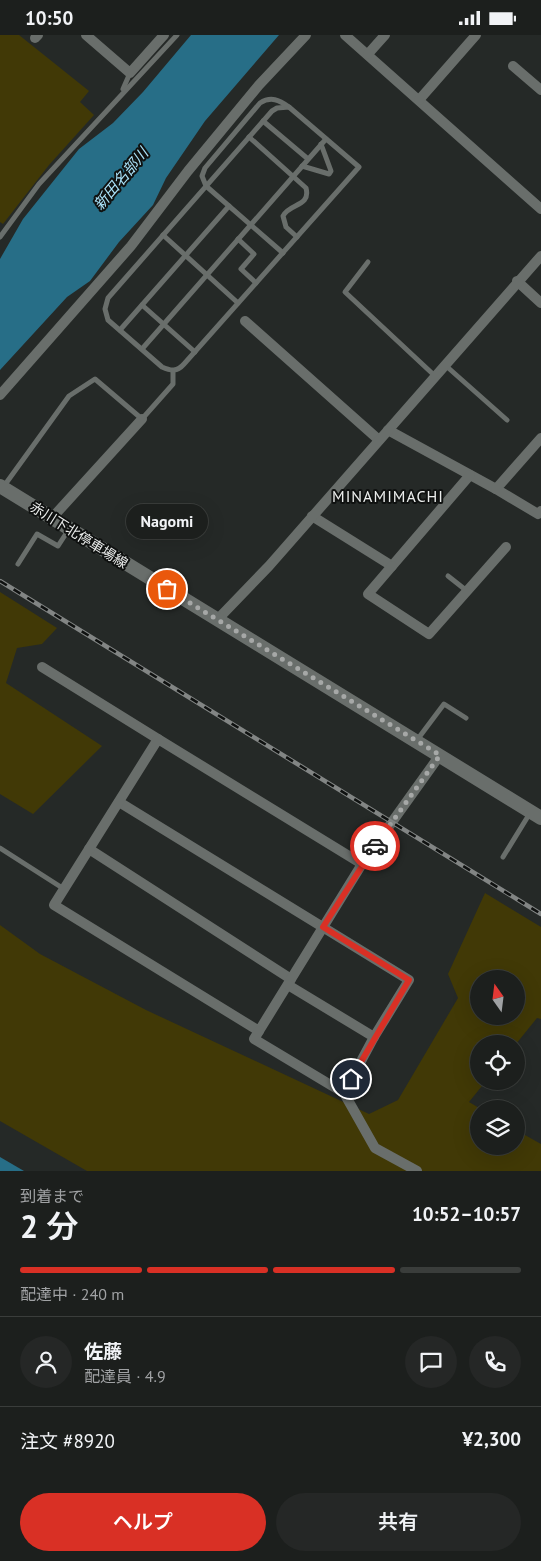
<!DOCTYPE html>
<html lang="ja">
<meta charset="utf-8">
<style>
:root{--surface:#1c1f1d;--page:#252726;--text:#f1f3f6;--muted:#a0a2a4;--line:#3a3d3b;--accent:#d93025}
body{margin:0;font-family:"PT Sans","Noto Sans JP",sans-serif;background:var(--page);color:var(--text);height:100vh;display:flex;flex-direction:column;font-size:19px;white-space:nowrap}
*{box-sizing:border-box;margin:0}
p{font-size:16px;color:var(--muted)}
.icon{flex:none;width:28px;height:28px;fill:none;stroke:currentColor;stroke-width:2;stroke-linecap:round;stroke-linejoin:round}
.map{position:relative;height:1136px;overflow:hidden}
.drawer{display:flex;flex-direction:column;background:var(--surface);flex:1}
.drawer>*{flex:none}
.needle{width:32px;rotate:346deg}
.tools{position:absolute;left:470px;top:935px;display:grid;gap:10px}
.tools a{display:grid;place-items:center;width:55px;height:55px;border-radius:50%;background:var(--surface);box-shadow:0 5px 20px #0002,0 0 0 1px var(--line);font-size:25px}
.pin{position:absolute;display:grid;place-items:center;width:42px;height:42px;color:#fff;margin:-21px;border:2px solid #fff;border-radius:50%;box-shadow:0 1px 5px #0007}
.courier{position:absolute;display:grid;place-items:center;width:50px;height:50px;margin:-25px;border:4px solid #d93025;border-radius:50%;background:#fff;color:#222;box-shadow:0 1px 6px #0007}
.bubble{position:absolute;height:35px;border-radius:18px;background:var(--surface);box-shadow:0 5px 20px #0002,0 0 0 1px var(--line);font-size:16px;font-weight:600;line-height:35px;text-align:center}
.headline em{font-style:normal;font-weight:600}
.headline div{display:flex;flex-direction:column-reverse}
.headline{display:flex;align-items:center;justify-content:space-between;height:85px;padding:0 20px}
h1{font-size:32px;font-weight:600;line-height:38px}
.bar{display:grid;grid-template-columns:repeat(4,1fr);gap:8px 5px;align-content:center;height:60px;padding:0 20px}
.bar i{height:6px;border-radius:4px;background:var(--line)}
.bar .selected{background:var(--accent)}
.bar p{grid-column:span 4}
.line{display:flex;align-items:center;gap:12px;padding:0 20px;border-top:1px solid var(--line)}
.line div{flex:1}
.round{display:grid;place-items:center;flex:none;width:52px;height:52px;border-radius:26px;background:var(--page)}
.cta{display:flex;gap:10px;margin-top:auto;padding:10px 20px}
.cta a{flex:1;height:58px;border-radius:30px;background:var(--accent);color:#fff;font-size:20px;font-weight:600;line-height:58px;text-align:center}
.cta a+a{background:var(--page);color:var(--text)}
.status{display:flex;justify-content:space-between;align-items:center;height:35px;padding:0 25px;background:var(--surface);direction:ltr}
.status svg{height:14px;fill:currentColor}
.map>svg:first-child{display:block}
.green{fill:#413906;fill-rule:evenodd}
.water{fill:#276e87}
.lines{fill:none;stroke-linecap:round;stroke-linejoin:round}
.lane{stroke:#696e6b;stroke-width:5}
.street{stroke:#696e6b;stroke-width:10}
.secondary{stroke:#696e6b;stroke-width:14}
.rail-casing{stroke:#828584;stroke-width:4.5}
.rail{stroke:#0f1110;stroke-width:2.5;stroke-dasharray:8;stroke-linecap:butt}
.done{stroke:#a6a8a7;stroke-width:5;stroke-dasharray:0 9}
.route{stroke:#d93025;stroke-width:6}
.labels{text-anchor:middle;stroke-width:4;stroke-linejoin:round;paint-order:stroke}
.street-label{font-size:14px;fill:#ebedec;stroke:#0f1110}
.water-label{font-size:15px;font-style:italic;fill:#ace4fb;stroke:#0f1110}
.quarter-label{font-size:16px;letter-spacing:1px;fill:#ebedec;stroke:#0f1110}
</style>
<div class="status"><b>10:50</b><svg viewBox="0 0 49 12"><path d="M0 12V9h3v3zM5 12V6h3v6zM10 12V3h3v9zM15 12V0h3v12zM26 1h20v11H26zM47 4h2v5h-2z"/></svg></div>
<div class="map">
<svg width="541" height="1136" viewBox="0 0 541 1136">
<rect width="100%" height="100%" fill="#252927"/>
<g class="green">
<path d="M 0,0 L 19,0 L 89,56 L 80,67 L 94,80 L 49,130 L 3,189 L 0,187 Z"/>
<path d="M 0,557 L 57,593 L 42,609 L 17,613 L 6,648 L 102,711 L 33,779 L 0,759 Z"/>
<path d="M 485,858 L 541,892 L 541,984 L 537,983 L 516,1009 L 479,1009 L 479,1046 L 486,1046 L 469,1067 L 481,1074 L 479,1074 L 479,1111 L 516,1111 L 516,1095 L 541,1109 L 541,1136 L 87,1136 L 0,1086 L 0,890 L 40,919 L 146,975 L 369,1079 L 398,1065 L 458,963 L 448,939 ZM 479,944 L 516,944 L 516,981 L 479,981 Z"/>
</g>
<g class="water">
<path d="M 191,0 L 279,0 L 205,86 L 166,143 L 153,170 L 119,207 L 90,246 L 67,262 L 0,335 L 0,224 L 23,184 L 79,114 L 113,88 L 143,57 Z"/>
<path d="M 0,1122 L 24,1136 L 0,1136 Z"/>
</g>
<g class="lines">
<g class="lane">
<path d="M 123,54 L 130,38"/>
<path d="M 289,72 L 359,132 L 184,329 C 177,337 171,336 162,332 L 108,285 L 105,274 L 108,263 L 272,76 L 277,73 Z"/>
<path d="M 263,86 L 308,124"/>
<path d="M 249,102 L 306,153 C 311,172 289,168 283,181 L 286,192 L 297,202"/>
<path d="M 302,131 L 329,139 L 331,136 L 321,109"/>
<path d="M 163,200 L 238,268"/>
<path d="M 0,202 L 39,149 L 177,0"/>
<path d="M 238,204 L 254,219 L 241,234 L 256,248"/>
<path d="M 283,218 L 206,151 L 202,141 L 205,133 L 260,68 C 271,61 279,65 289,72"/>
<path d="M 368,227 L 345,257 L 435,341"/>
<path d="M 142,270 L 195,317"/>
<path d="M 120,295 L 229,171"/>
<path d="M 142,314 L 326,104"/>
<path d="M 445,330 L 507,385"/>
<path d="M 4,451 L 69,361 L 95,344 L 142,384 L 173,349 L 173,336"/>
<path d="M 18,529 L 37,499 L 58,511 L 69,494"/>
<path d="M 448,541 L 467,556"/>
<path d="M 417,705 L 444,669 L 466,683"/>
<path d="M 0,813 L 64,854"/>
<path d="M 503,822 L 530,778"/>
</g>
<g class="street">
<path d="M 86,0 L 130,38 L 164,0"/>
<path d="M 345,0 L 541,174"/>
<path d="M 35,3 L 38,0"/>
<path d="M 368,19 L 385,0"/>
<path d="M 513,31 L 541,55"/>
<path d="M 419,65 L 476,0"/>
<path d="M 517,246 L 541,268"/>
<path d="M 245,286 L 379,405"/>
<path d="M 0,360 L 131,211 L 188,136 L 259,50 L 306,0"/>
<path d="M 388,395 L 496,454"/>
<path d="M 541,403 L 496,454 L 538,479 L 541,476"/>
<path d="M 312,481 L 392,531 L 470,440"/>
<path d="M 52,483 L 142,384"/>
<path d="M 392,531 L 368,559 L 429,599 L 506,512"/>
<path d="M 217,585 L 269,531 L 541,221"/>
<path d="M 42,632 L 158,704"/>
<path d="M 119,767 L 409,945 L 374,1002"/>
<path d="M 89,814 L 291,944"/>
<path d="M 362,829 L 259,996 L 54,870 L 158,704 L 362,829 L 440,720"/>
<path d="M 288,950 L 374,1002 L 344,1058 L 375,1113 L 417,1136"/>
<path d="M 259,996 L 254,1004 L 344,1058"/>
</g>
<path class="secondary" d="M 0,451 L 541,783"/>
<g class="rail-casing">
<path id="rail" d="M 0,546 L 541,879"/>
</g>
<use href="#rail" class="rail"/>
</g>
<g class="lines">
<path class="done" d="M 167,554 L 440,720 L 375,811"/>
<path class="route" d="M 351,1044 L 409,945 L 323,892 L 375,811"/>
</g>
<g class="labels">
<g class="street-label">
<text transform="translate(79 500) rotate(32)" y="5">赤川下北停車場線</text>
</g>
<g class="water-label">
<text transform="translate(121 144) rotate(-50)" y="5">新田名部川</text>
</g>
<g class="quarter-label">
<text x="388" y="467">MINAMIMACHI</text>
</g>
</g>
</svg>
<div class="tools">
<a><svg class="needle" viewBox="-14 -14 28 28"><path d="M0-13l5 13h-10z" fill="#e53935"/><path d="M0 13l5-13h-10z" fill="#a0a2a4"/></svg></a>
<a><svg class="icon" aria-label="locate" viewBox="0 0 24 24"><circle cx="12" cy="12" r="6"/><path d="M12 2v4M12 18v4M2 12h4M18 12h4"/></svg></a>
<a><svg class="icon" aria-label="layers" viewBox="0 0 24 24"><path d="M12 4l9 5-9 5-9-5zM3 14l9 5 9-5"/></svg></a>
</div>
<div class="pin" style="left:167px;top:554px;background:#ea580c"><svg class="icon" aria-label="bag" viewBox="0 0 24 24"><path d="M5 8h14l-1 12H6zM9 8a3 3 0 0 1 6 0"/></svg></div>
<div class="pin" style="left:351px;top:1044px;background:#1f2937"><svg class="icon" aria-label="home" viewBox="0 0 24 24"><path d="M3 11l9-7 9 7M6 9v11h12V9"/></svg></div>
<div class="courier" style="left:375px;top:811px"><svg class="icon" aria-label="car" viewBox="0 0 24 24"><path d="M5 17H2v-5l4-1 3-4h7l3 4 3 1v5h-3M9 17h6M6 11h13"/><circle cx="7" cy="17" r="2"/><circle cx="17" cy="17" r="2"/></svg></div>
<div class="bubble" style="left:126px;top:469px;width:82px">Nagomi</div>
</div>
<section class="drawer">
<div class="headline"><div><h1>2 分</h1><p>到着まで</p></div><em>10:52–10:57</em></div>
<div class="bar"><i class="selected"></i><i class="selected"></i><i class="selected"></i><i></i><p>配達中 · 240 m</p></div>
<div class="line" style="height:90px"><a class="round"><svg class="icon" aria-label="person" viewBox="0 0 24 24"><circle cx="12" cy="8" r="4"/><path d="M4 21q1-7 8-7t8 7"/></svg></a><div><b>佐藤</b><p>配達員 · 4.9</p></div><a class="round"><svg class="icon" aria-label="chat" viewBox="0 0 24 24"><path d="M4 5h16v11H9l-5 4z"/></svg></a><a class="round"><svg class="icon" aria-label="phone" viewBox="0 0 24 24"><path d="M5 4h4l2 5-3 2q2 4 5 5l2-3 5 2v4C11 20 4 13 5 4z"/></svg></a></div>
<div class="line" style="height:65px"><div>注文 #8920</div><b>¥2,300</b></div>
<div class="cta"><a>ヘルプ</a><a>共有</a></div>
</section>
